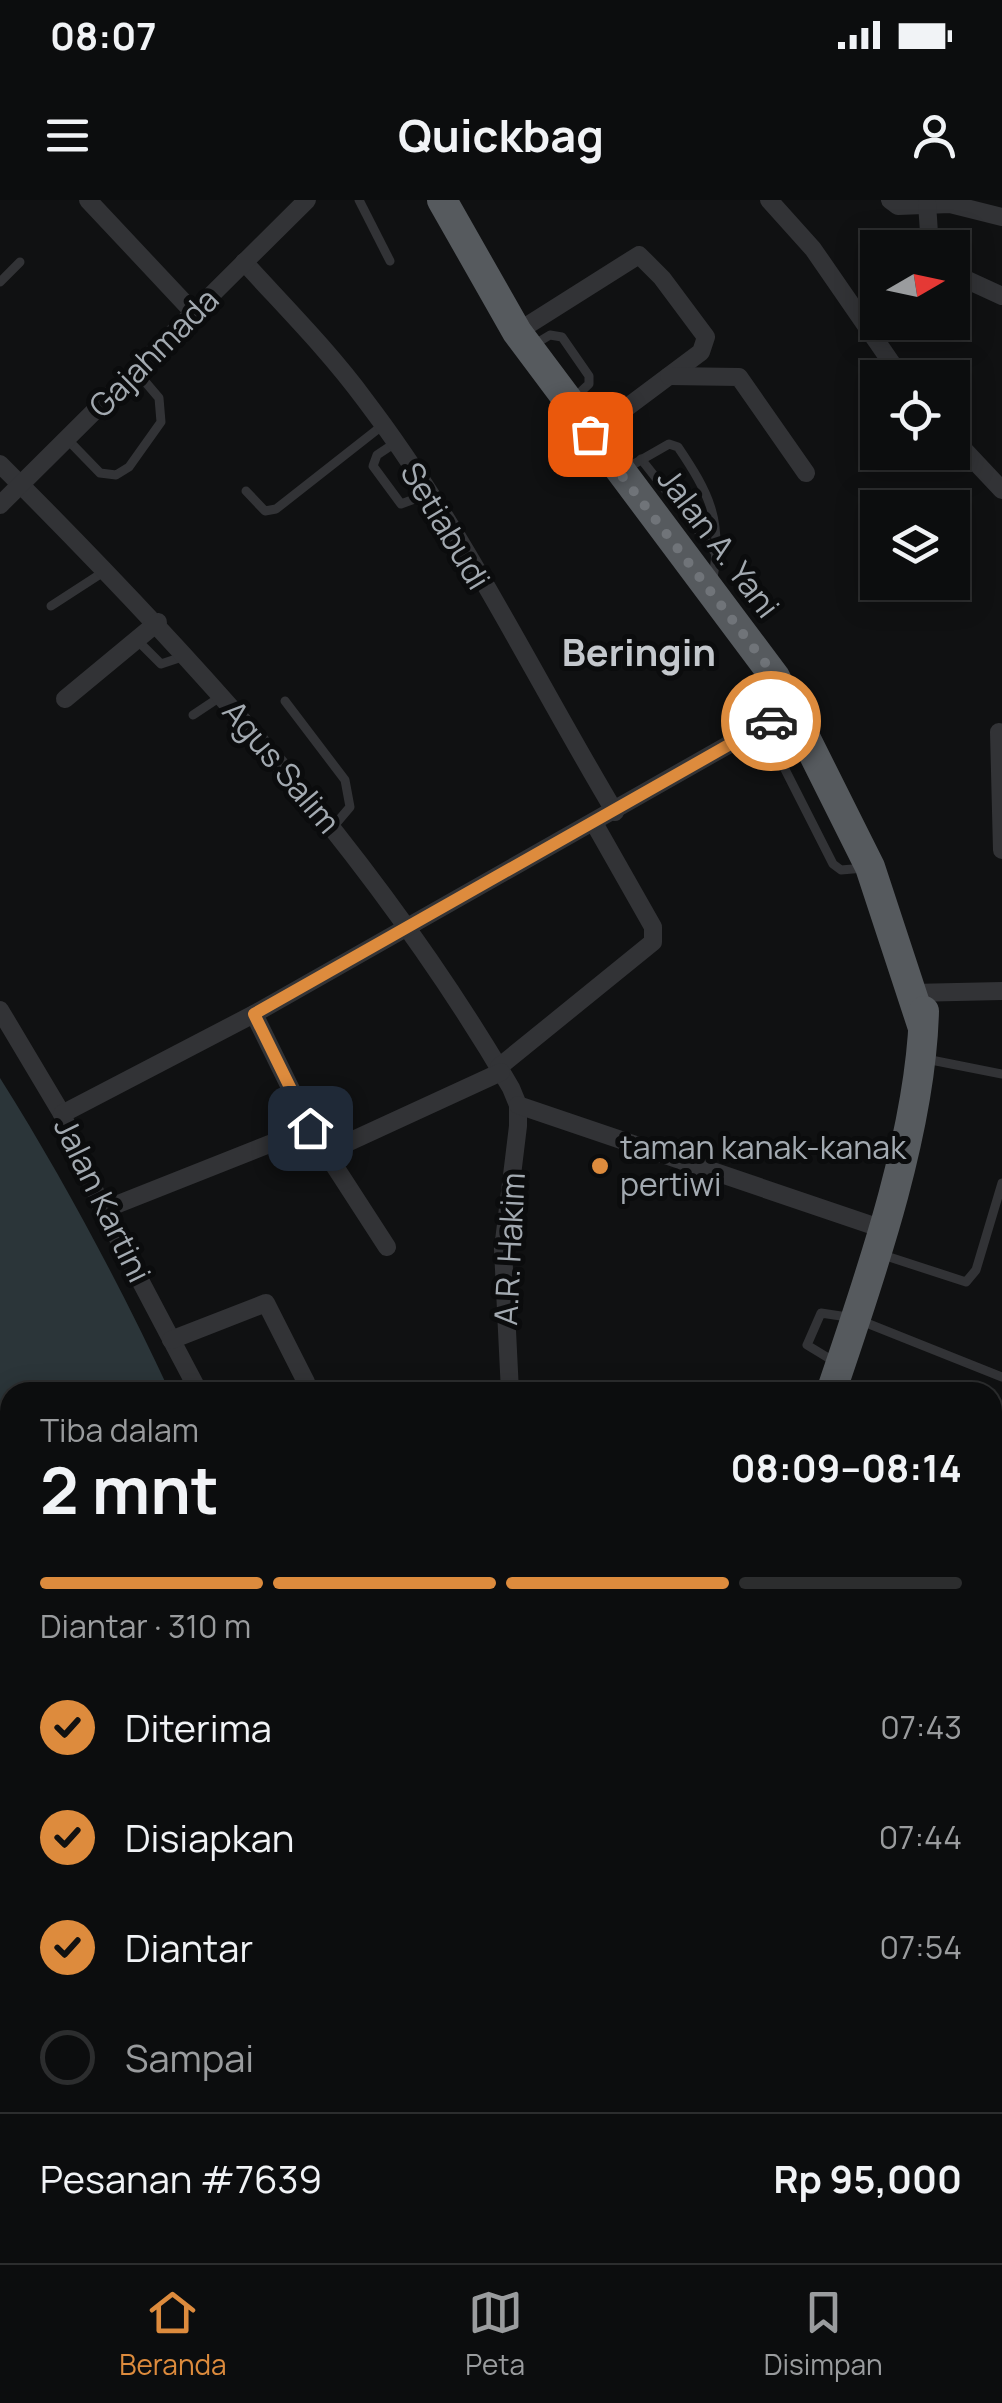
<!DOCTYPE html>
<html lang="id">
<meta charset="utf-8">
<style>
:root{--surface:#0c0d0e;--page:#151617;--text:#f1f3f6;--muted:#9a9c9e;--line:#2c2d2e;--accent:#dd8b3d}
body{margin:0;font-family:Manrope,sans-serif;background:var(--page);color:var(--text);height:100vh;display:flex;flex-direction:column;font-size:38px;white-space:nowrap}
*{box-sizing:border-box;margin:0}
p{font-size:32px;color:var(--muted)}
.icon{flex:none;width:55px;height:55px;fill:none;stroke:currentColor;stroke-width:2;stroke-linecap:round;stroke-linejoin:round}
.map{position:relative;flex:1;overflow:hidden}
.sheet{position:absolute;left:0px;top:1182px;width:1002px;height:882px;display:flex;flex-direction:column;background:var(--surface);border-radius:30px 30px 0 0;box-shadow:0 5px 25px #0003,0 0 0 2px var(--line)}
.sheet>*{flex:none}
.needle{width:65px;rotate:81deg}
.buttons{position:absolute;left:860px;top:30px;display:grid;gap:20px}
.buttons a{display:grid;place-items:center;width:110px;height:110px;border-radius:0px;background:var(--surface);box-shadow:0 5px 25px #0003,0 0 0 2px var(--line);font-size:50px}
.pin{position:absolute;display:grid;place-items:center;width:85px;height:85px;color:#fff;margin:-42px;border-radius:20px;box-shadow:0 5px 15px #0006}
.courier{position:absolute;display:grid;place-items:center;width:100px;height:100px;margin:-50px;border:8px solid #dd8b3d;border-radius:50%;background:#fff;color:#222;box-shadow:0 2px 12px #0007}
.summary em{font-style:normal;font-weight:700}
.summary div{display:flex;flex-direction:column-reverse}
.summary{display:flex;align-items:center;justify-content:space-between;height:170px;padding:0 40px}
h1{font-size:65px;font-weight:700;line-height:75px}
.bar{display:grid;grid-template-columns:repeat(4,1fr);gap:15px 10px;align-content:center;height:120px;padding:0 40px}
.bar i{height:12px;border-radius:8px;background:var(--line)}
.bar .selected{background:var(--accent)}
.bar p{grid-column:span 4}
.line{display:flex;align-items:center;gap:25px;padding:0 40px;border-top:2px solid var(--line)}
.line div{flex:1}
ol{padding:0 40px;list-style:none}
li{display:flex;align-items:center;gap:30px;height:110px}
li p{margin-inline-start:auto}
li .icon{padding:10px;border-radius:50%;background:var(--accent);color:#111;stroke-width:4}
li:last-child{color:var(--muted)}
li i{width:55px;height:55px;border:5px solid var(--line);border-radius:50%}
.status{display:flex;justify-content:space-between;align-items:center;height:70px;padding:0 50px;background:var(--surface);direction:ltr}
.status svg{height:28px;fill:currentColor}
header{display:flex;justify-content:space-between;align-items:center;height:130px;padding:0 40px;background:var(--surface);font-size:45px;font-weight:700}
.menu{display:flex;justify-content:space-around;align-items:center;height:140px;border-top:2px solid var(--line);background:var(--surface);font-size:28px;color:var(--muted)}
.menu a{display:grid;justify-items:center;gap:5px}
.menu .selected{color:var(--accent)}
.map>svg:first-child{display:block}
.water{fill:#2b3539}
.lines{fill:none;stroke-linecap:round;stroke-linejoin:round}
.service{stroke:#323336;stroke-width:9}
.minor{stroke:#323336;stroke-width:18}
.trunk{stroke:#565a5e;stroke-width:30}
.done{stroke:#707479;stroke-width:10;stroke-dasharray:0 18}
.route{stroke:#dd8b3d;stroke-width:12}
.poi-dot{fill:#dd8b3d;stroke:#0b0c0d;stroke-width:4}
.labels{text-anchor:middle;stroke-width:10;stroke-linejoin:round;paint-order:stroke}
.street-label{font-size:32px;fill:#a3aab1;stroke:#0b0c0d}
.poi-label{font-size:32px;fill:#a3aab1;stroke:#0b0c0d;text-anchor:start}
.quarter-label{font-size:38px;font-weight:bold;fill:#c4c8cd;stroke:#0b0c0d}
</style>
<div class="status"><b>08:07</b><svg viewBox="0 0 49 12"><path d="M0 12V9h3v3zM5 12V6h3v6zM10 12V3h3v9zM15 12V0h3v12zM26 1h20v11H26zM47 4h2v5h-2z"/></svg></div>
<header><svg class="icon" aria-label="menu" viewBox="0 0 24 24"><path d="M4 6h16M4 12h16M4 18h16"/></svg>Quickbag<svg class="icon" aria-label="person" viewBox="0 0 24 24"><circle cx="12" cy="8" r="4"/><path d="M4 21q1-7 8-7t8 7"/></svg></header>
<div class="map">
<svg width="1002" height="2063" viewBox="0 0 1002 2063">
<rect width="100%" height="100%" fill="#101112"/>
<path class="water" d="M 0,878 C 63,978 120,1085 170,1192 L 10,1192 L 10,2055 L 474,2055 L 476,2063 L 0,2063 Z"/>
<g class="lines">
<g class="service">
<path d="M 359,0 L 390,61"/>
<path d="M 0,82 L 20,62"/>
<path d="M 535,144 L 550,135 L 562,137 L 589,176 L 589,184 L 572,200"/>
<path d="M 67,239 L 100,273 L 116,275 L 129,267 L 161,222 L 159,198 L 136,171"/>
<path d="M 395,243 L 377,255 L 373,266 L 401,304 L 428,294"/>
<path d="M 641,259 L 717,355"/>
<path d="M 627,268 L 669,244 L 678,247 C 709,293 723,320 713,378"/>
<path d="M 246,291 L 265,311 L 276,309 L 383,225"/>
<path d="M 51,406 L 105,371"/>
<path d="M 138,441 L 161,464 L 185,456"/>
<path d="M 285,501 L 345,580 L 350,607 L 333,627"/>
<path d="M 193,515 L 220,497"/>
<path d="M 763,526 L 833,664 L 841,670 L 864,668"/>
<path d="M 926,859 L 1002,874"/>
<path d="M 880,1054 L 966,1082 L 976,1070 L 1002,983"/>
<path d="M 835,1162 L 807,1145 L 821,1113 L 854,1118 L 1002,1177"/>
<path d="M 992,1266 L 1002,1269"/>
</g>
<g class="minor">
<path d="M 88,0 L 194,113"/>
<path d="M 769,0 L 813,49 L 902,178"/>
<path d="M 890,0 L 898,6 L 950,4 L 1002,17"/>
<path d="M 927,3 L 930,48"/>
<path d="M 244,62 C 285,107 329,151 365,200 C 462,327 533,475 615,612"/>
<path d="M 952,73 L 1002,96"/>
<path d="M 517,132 L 639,55 L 662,78 L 706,137 L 701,152 L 590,235"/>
<path d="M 669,176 L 739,177 L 806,273"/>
<path d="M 952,237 L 1002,290"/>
<path d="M 0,264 C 191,455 374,653 511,888 L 518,905 L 518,926 L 503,1049 L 510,1192"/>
<path d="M 0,305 L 307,0"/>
<path d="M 65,499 L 158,422"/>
<path d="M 999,532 L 1002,650"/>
<path d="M 911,793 L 1002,791"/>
<path d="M 0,810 L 62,914 L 103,1010 L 199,1192"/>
<path d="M 254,814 L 310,928 L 387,1047"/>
<path d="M 499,867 L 653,742 L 653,727 L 594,623"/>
<path d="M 518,905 L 880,1028"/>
<path d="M 62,914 L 254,814 L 795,507"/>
<path d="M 325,953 L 501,872"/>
<path d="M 103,1010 L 310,928"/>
<path d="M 171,1140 L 266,1103 L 306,1182"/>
<path d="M 992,1615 L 1002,1637"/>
<path d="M 992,1664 L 1002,1661"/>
<path d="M 992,2046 L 1002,2042"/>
<path d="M 531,2055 L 534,2063"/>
<path d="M 644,2055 L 646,2063"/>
<path d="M 731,2063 L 752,2055"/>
<path d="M 958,2063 L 974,2055"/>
</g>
<g class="trunk">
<path d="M 442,0 L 517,132 L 775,477 L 870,667 L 923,828"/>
<path d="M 831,1192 C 870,1077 921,932 924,811"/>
<path d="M 812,2055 L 815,2063"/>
</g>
</g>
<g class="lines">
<path class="done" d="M 590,234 L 776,477 L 804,502 L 771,521"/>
<path class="route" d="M 310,928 L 254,814 L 771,521"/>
</g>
<circle class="poi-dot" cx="600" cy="966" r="10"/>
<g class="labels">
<g class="street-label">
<text transform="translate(154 153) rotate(-45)" y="11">Gajahmada</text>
<text transform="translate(445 326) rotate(59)" y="11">Setiabudi</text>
<text transform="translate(718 343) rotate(53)" y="11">Jalan A. Yani</text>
<text transform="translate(281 567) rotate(50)" y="11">Agus Salim</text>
<text transform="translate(102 1000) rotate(64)" y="11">Jalan Kartini</text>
<text transform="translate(510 1049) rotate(-87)" y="11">A.R. Hakim</text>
</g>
<g class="poi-label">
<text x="620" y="959">taman kanak-kanak<tspan x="620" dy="37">pertiwi</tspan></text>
</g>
<g class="quarter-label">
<text x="639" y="466">Beringin</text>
</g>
</g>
</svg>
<div class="buttons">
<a><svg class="needle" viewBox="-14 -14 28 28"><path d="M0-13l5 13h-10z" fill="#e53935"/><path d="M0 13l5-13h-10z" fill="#9a9c9e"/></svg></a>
<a><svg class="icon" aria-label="locate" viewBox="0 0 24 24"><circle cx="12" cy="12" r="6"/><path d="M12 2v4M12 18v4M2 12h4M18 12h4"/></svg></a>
<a><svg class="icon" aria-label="layers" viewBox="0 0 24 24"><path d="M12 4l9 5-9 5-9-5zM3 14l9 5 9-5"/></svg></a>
</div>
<div class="pin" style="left:590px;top:234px;background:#ea580c"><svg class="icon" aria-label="bag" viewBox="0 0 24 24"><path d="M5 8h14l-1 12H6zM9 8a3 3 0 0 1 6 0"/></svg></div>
<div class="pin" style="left:310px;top:928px;background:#1f2937"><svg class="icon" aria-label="home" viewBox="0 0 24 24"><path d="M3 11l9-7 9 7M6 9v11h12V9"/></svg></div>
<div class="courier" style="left:771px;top:521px"><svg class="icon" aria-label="car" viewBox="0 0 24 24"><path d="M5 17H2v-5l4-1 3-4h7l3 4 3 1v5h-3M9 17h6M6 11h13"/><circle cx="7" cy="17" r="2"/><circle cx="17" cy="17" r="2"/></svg></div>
<section class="sheet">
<div class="summary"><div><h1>2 mnt</h1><p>Tiba dalam</p></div><em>08:09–08:14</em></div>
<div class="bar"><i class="selected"></i><i class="selected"></i><i class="selected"></i><i></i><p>Diantar · 310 m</p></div>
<ol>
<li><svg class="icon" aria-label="check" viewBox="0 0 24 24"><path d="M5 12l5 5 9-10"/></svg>Diterima<p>07:43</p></li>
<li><svg class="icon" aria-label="check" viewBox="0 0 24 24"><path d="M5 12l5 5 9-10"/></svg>Disiapkan<p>07:44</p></li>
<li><svg class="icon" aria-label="check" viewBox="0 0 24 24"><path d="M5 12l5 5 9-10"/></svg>Diantar<p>07:54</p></li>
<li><i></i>Sampai</li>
</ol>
<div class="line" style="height:130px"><div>Pesanan #7639</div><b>Rp 95,000</b></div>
</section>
</div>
<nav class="menu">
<a class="selected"><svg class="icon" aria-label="home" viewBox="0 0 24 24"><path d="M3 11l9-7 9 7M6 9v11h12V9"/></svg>Beranda</a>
<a><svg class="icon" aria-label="map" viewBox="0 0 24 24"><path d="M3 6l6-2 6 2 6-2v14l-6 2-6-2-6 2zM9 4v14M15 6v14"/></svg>Peta</a>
<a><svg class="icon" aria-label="saved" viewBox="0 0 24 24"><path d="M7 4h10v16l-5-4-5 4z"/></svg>Disimpan</a>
</nav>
